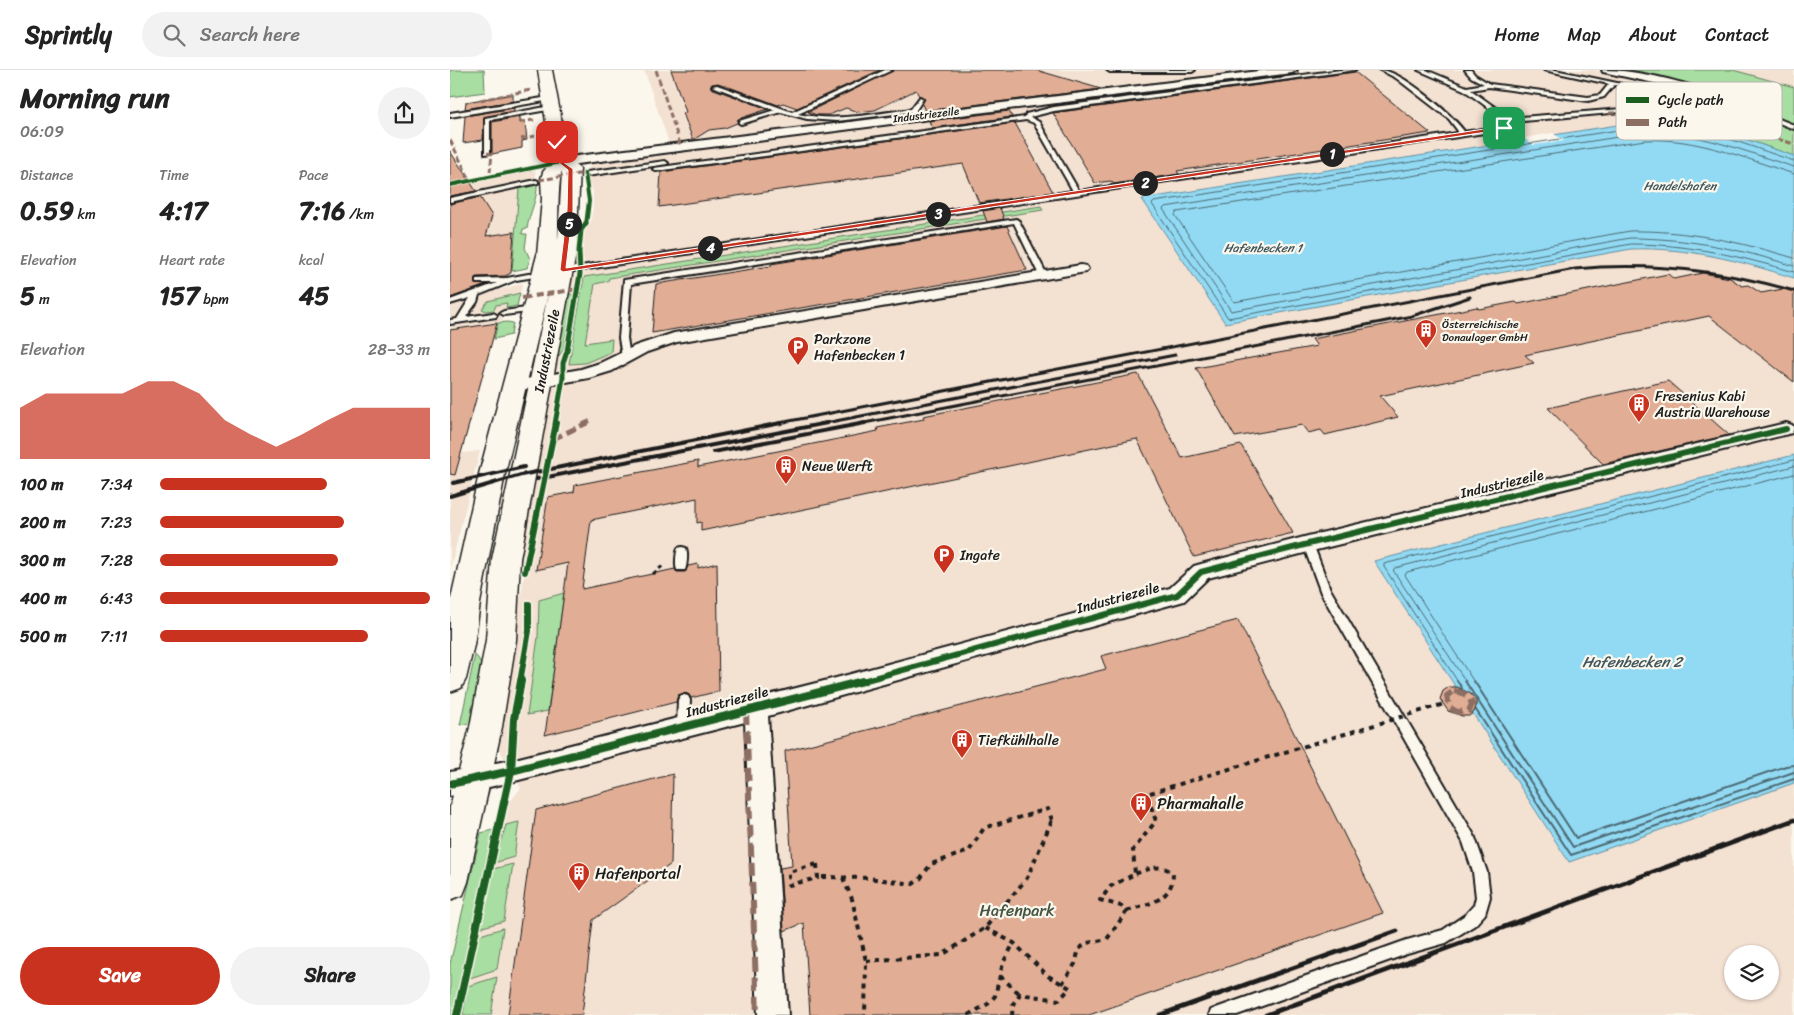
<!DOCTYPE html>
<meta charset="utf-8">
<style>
:root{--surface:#fff;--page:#f2f2f2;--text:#222;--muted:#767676;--line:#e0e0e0;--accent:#c8321e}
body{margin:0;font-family:Sriracha,sans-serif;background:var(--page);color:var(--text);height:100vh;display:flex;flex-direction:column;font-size:19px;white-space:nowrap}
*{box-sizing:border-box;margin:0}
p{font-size:16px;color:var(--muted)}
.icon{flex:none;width:28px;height:28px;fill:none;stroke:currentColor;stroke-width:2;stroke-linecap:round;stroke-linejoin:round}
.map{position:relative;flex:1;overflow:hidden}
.drawer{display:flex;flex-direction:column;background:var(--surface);width:450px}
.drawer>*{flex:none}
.fabs{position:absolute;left:1274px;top:875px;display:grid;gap:10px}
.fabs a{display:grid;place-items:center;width:55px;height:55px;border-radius:50%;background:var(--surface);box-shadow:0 1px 4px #0004;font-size:25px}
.pin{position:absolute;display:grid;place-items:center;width:42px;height:42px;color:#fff;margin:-21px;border-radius:10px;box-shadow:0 2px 8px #0006}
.km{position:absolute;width:25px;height:25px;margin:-12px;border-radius:50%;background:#222;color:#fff;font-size:14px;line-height:25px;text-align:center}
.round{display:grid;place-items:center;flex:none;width:52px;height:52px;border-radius:26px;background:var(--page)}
.headline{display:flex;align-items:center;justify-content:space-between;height:85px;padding:0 20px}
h1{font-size:28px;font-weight:700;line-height:38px}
.metrics{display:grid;grid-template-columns:repeat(3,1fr);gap:8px;height:85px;padding:5px 20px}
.metrics div{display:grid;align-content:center}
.metrics b{font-size:25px;font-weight:700}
.metrics small{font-size:14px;font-weight:400}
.metrics p{font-size:14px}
.chart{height:140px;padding:10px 20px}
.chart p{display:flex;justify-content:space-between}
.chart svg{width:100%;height:90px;margin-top:5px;fill:var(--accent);opacity:.7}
.primary-button{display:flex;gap:10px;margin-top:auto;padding:10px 20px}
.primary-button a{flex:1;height:58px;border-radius:30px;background:var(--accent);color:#fff;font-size:20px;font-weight:700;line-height:58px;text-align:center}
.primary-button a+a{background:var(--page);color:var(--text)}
ul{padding:0 20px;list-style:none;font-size:16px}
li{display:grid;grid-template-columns:80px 60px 1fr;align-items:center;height:38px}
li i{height:12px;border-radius:6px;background:var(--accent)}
header{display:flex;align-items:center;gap:30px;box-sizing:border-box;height:70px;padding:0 25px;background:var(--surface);border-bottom:1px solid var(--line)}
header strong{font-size:24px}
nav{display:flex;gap:28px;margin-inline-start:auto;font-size:18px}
.search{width:350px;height:45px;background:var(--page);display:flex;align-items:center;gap:12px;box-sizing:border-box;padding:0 18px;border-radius:28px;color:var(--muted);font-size:19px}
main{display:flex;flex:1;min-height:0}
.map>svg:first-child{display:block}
.built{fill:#f3e1d2;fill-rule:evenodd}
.green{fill:#a8dea1;stroke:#627d5e}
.water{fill:#92daf3;stroke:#638e9d}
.pier{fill:#fbf7ec}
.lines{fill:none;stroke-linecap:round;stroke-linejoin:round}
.shore-far1{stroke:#4b6872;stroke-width:1}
.shore{stroke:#4b6872;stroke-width:2}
.building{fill:#e1ae95;stroke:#1c1c1c}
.service-casing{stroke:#1c1c1c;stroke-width:4}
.minor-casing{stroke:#1c1c1c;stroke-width:4}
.secondary-casing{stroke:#1c1c1c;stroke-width:3}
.path-far1{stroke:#1c1c1c;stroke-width:3;stroke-dasharray:4 4;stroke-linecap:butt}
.path{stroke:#1c1c1c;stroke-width:4;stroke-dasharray:5 5;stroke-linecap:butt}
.service{fill:#fbf7ec;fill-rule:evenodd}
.minor{fill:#fbf7ec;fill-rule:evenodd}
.secondary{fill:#fbf7ec;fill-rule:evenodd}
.rail-far2{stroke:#1c1c1c;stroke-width:3}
.rail-far1{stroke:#1c1c1c;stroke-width:4}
.rail{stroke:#1c1c1c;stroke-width:5}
.path-bridge{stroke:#1c1c1c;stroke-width:4;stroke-dasharray:5 5;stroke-linecap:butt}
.quiet-far3{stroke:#8d6e63;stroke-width:3;stroke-dasharray:6 3;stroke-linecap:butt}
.quiet-far2{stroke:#8d6e63;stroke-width:4;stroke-dasharray:8 4;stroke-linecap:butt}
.quiet-far1{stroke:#8d6e63;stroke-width:5;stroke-dasharray:10 5;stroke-linecap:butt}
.quiet{stroke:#8d6e63;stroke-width:6;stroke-dasharray:13 6;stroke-linecap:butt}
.cycleway-far3-casing{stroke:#fbf7ec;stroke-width:5.5}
.cycleway-far2-casing{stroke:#fbf7ec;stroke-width:8}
.cycleway-far1-casing{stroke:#fbf7ec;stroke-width:9}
.cycleway-casing{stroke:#fbf7ec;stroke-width:11}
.cycleway-far3{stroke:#1b5e20;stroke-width:4}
.cycleway-far2{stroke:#1b5e20;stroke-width:5}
.cycleway-far1{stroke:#1b5e20;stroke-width:6}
.cycleway{stroke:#1b5e20;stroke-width:8}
.route{fill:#c8321e;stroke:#fff}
.labels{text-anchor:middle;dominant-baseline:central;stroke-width:4.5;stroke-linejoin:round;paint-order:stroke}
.far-street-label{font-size:11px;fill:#1c1c1c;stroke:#fbf7ec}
.far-poi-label{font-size:11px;fill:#1c1c1c;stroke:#fbf7ec;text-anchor:start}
.far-water-label{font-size:12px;font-style:italic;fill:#3f555c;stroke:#fbf7ec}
.poi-label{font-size:14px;fill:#1c1c1c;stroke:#fbf7ec;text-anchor:start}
.street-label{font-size:14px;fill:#1c1c1c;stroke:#fbf7ec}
.water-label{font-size:15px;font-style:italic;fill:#3f555c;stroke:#fbf7ec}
.near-poi-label{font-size:16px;fill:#1c1c1c;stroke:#fbf7ec;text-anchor:start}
.near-park-label{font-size:16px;fill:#465644;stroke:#fbf7ec}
.key{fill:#fbf7ec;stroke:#b8b5ae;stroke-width:1}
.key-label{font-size:14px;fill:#1c1c1c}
</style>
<header>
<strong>Sprintly</strong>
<div class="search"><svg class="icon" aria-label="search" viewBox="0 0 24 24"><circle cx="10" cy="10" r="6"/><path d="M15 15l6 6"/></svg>Search here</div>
<nav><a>Home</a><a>Map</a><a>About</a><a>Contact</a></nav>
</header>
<main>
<section class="drawer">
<div class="headline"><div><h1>Morning run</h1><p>06:09</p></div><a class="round"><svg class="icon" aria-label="share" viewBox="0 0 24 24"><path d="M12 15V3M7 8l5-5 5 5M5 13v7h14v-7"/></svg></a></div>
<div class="metrics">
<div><p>Distance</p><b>0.59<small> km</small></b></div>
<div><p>Time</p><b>4:17</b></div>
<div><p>Pace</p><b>7:16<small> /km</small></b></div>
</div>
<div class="metrics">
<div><p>Elevation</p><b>5<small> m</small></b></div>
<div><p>Heart rate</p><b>157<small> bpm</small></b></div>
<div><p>kcal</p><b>45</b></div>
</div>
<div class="chart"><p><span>Elevation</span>28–33 m</p>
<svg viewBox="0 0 160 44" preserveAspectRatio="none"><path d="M0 44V19L10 12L20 12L30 12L40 12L50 6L60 6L70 12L80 25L90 32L100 38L110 32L120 25L130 19L140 19L150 19L160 19V44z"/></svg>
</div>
<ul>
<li><b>100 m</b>7:34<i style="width:62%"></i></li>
<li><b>200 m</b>7:23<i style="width:68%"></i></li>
<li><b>300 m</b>7:28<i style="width:66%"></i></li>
<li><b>400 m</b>6:43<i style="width:100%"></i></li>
<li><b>500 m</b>7:11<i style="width:77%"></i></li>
</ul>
<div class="primary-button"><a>Save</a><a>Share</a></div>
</section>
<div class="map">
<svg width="1344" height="945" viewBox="0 0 1344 945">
<rect width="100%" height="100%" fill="#fbf7ec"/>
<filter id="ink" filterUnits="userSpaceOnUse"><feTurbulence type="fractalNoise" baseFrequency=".02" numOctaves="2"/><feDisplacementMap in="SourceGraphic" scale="10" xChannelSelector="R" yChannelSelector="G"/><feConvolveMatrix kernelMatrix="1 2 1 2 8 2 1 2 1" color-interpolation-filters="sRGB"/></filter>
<g filter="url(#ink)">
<!-- built -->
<g class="built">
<polygon points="194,0 822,0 518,37 220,76"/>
<path d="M864,0H1145L1240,21L1298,43L1269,60L1230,52L1193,51L692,129L775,253L1181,179L1206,178L1261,185L1344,208V385L924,491L1118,791L1344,713V945H3L52,742L71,718L32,648L58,538L70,530L75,502L63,493L119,213L134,191L132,185L135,159L140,154L143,138V121L137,109V101L141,95L151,92ZM1282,884H1320V921H1282Z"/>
<polygon points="1283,0 1344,0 1344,17 1295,4"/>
<polygon points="85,98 87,115 69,119 61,202 50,220 73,213 70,223 38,231 32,239 44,240 46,235 57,233 52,252 48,253 12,383 30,381 0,499 0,116"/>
</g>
<!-- green -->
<g class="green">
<polygon points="0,0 34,0 35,22 0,27"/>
<polygon points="1181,0 1283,0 1344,17 1344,86 1269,60 1298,43 1320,37 1250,16"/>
<path d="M87,115C88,127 79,144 77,159H73L72,164H77L75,178L80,189L77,198L62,201L69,119Z"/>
<polygon points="591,136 593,140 159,208 158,211 145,214 135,273 162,269 161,282 135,293 119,294 134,207"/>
<polygon points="70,223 67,236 56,238 57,233 46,235 44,240 36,241 32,239 38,231"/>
<polygon points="118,223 123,225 113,280 108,287 104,288"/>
<polygon points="57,252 63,253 61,265 44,269 48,253"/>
<polygon points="114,523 98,641 77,645 88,567 89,530"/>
<polygon points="25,585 28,588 31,595 21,653 10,655"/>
<polygon points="69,752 64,787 44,793 56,755"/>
<polygon points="43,760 2,945 0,945 0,894 31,763"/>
<polygon points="63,794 54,851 29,858 43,799"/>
<polygon points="53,858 47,899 20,908 27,866"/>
<polygon points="47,907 41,945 13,945 18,916"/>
</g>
<!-- water -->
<g class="water">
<path d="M1212,50C1258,54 1300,71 1344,86V208C1290,191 1238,177 1181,179L775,253L692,129L1193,51Z"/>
<polygon points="1344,385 1344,713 1119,792 924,491"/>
</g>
<!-- pier -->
<polygon class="pier" points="1103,63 1114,71 1083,75 1073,68"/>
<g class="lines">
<!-- shore-far1 -->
<g class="shore-far1">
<path d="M1344,91C1295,75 1246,53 1194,56L704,132L702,134L778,248L1181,174C1237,174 1290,186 1344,202"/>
<path d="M1344,97C1295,82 1246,60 1194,63L715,137L713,139L781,241L1180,168C1237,168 1290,179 1344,196"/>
<path d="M1344,104C1296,89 1246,67 1195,70L727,142L725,145L784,232L1180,161C1237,160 1290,172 1344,188"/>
<polyline points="1008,612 934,497 934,494 1344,390"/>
<polyline points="1016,612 943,500 945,498 1344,396"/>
<polyline points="1024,612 955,505 957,502 1344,404"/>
</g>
<!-- shore -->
<g class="shore">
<polyline points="1007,611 1012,618"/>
<polyline points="1015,611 1123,777 1344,702"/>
<polyline points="1024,611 1126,768 1336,696 1344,695"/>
<polyline points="1026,640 1121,785 1344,709"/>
</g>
</g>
<!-- building -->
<g class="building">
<polygon points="221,0 430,0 347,38 333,33 328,35 268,13 262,14 261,18 318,39 288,49 287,53 275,58 259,60 243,70 233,43 236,42"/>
<polygon points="444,0 586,0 651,19 475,41 472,34 475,29 469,26 466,20 425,40 408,42 396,38 379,45 367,45 358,42"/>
<polygon points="905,2 980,63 727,101 729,104 664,114 661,111 645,113 603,43"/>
<polygon points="63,24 63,31 15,39 16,32"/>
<polygon points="64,38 64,41 34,47 33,70 13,73 15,46"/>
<polygon points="559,41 562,47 482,58 479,51"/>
<polygon points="70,47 70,53 75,52 77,70 72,71 72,78 42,84 42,52"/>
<polygon points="565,53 603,122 529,133 513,94 209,137 211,102"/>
<polygon points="0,81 26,121 0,126"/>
<polygon points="30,127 42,146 36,166 64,162 61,203 55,206 26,207 25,214 36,215 0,228 0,134"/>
<polygon points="550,138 554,149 537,152 533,141"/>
<polygon points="557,156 577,200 202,263 206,214 321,196 321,194"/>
<polygon points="1253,203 1280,208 1292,216 1298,215 1311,223 1333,219 1344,221 1344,312 1259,246 1075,285 1084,293 930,326 948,347 875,365 871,360 858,363 852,355 785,367 746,298 867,276 862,269 1027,237 1029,239 1066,232 1068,234 1218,204 1224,209"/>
<polygon points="47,253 5,405 0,404 0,260"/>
<polygon points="688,304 732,388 791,375 843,463 744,487 687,369 251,461 251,452 247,453 247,428 141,450 132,519 225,499 227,502 235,502 238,496 248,494 248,498 267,493 269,621 241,628 238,624 234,623 228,625 226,632 95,665 118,493 86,500 98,427 124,422 125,415 248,391 248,397 428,361 427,358 474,349 473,346"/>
<polygon points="1218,311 1279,365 1153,394 1098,338"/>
<polygon points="788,550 933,843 639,945 360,945 354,853 334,861 330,798 342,796 335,681 656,599 651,586"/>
<polygon points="999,617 1007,617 1021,624 1026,631 1026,637 1024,642 1019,646 1012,646 998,641 990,629 993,621"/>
<polygon points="223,704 221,794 143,850 132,945 58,945 86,740"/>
</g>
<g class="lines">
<!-- service casing -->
<g class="service-casing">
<g id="service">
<path d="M435,0H442L348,44C385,52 424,44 461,39L470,27L473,29L466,40L467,48H463L461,42L387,51L357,49L331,42L291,54L289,53V51L325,40L262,16L267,15L342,42Z"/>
<polygon points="657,0 745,0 742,2 660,2"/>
<path d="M891,0H906L604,41L580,47L589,52L629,121L1007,63L1008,61L999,49L946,8L930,0C951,0 1001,44 1014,61L1013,62L1053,56L1055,55L1056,51L1014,20L968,0H976L1017,17L1034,14L1021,7L1015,0H1021L1025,5L1040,14L1138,27L1150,25L1159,14L1094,0H1105L1186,17L1198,22L1201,29L1193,35L1172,42L1062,52L1060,57L1054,60L111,203L107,201L111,199L623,121L584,53L576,50L206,101L203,99L204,98L575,47L576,44L604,37ZM1164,15L1182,19L1194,24L1195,29L1189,33L1172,39L1060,48L1021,20L1039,17L1138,31L1154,27Z"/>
<polygon points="1267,26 1271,26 1344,55 1344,59 1267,28"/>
<polygon points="99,27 102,29 101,30 0,47 0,43"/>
<polygon points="101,36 103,37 103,39 40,50 40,83 35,84 35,48"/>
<polygon points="215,91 218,93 217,94 137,106 134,104 137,102"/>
<polygon points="86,110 88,111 88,113 0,132 0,128"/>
<polygon points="566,149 569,151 597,205 596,207 589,205 564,153 181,214 177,268 180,287 176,289 172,287 169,268 174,210"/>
<polygon points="94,201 98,203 97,205 66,210 29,225 27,232 16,247 43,243 47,245 46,247 0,254 0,250 7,249 20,228 0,234 0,230 47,213 26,213 26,209 57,208"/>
<polygon points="83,237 86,237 86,241 54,245 50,243 54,241"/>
<polygon points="858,470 862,471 863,474 880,519 1024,765 1037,802 1040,827 1035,844 1025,855 996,873 957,884 787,945 759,945 761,940 766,938 957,870 993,860 1015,845 1024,835 1026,827 1023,802 1013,772 871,523 853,474 854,471"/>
<path d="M232,477L236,478C238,483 237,495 235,500H227C225,495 226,483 228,478Z"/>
<polygon points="234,625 238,626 240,630 239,657 237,661 233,662 229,661 227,657 228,630 230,626"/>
</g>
</g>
<!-- minor casing -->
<g class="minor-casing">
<g id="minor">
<polygon points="817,0 847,0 842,3 111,96 105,92 111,88"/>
<path d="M1152,0C1193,0 1233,13 1273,25L1275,27L1269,30L1218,16L1153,2Z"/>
<polygon points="631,195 636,196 638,199 636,202 227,272 197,282 162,301 139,308 65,321 59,320 57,316 59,312 65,311 131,299 150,293 185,276 224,263"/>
<polygon points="1336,353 1342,355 1344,358 1342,363 858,482 758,508 734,531 727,533 318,646 338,945 308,945 295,652 61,712 0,726 0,702 61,690 386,608 720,518 744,496 751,494 858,466"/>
</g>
</g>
<!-- secondary casing -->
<g class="secondary-casing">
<path id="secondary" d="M88,0H102L119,90L130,99L126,183L70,489L66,570L52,657L18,812L13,825L0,830V737L20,657L36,570L42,489L99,220L55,404L30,533L24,575L16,609L11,618L0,622V533L29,404L87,185L92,129L91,109L93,102L102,91ZM112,101L108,170C108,158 108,107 112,101Z"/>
</g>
<!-- path-far1 -->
<polyline class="path-far1" points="203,504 215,494"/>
<!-- path -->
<g class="path">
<polygon points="367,794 368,808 339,815 339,802"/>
<polyline points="372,807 418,808 463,814 470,809 481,794 519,781 534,758 598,739 602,750"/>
<polyline points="393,808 402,829 416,891 415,945"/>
<path d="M677,841C699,833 723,831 723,803C711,793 698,799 685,804"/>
<polyline points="535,858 564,873 598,906 620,918 609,930 570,924 563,934 562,945"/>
<polyline points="416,891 492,885 535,858 577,808 602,750 606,749"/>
<polyline points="550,906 570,924"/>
<polyline points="612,914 625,894 629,879 637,873 657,869 677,841 671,836 650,830 661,816 685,804 683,780 706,751 698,728"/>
<polyline points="518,945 538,934 545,926 553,893 564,873"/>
</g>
<!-- service -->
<use href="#service" class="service"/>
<!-- minor -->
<use href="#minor" class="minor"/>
<!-- secondary -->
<use href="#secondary" class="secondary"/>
<!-- rail-far2 -->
<g class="rail-far2">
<path d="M324,354L1125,199C1200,192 1271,200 1344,221"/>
<polyline points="370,354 725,285"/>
<polyline points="409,354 962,246 1020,227"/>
</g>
<!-- rail-far1 -->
<g class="rail-far1">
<polyline points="263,382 415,353"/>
<polyline points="87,409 377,353"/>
<polyline points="3,413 74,397"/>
<polyline points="0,426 71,405 331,353"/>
</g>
<!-- rail -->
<g class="rail">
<polyline points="710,945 947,861"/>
<polyline points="816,945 1344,750"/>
</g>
<!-- path-bridge -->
<polyline class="path-bridge" points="700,723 997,633"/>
<!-- quiet-far3 -->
<g class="quiet-far3">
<polyline points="206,0 231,77"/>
<polyline points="30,30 81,20"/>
<path d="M1159,43C1223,41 1283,55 1344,74"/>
<polyline points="70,52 84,50"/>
<polyline points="71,69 85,66"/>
<polyline points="0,70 20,110"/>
<polyline points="37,83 42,84 40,102"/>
<polyline points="89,110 135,103 135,107"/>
</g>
<!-- quiet-far2 -->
<g class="quiet-far2">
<polyline points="72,228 128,219"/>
<polyline points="134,354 140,351"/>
</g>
<!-- quiet-far1 -->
<polyline class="quiet-far1" points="103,369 137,353"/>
<!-- quiet -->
<g class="quiet">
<path d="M1004,621C1013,622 1019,625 1022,634L1019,641L1007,642L999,637L997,626Z"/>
<polyline points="296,641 307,945"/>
</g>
<!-- cycleway-far3 casing -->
<g class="cycleway-far3-casing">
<g id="cycleway-far3">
<polyline points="135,103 139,131 136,155"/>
<polyline points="0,115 111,92"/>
</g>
</g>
<!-- cycleway-far2 casing -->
<g class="cycleway-far2-casing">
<polyline id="cycleway-far2" points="105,354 113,308 113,293 117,281 130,204 129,181 131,160 136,153"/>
</g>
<!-- cycleway-far1 casing -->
<g class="cycleway-far1-casing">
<g id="cycleway-far1">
<polyline points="75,502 106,353"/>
<polyline points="70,612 79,561 79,534"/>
<polyline points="409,612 727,525 751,502 858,474 1336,359"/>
</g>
</g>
<!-- cycleway casing -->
<g class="cycleway-casing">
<g id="cycleway">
<polyline points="0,714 61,701 413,611"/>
<polyline points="7,945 61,701 64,649 71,611"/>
</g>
</g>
<!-- cycleway-far3 -->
<use href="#cycleway-far3" class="cycleway-far3"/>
<!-- cycleway-far2 -->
<use href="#cycleway-far2" class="cycleway-far2"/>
<!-- cycleway-far1 -->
<use href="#cycleway-far1" class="cycleway-far1"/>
<!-- cycleway -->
<use href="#cycleway" class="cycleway"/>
</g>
</g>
<!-- route -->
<polygon class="route" points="1054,56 1056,59 113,202 110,200 117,140 118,100 108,92 104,72 107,71 109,72 113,92 123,99 123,140 116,198"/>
<!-- icons -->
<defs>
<g id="building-pin" transform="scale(1.125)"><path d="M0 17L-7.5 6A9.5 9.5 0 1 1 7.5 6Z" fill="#c8321e" stroke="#fbf7ec"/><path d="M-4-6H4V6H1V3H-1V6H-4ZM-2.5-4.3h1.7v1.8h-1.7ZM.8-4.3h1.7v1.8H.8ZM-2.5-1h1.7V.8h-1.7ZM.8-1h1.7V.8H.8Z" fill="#fff"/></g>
<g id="parking-pin" transform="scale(1.125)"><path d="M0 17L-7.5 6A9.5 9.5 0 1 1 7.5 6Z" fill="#c8321e" stroke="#fbf7ec"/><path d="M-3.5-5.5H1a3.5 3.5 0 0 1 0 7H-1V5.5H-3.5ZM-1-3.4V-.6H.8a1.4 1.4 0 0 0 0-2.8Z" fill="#fff"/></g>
</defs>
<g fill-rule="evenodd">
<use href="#building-pin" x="976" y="260"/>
<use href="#parking-pin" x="348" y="277"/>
<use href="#building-pin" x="1189" y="334"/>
<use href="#building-pin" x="336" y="396"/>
<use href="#parking-pin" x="494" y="485"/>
<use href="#building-pin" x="512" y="670"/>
<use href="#building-pin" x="691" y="733"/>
<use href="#building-pin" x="129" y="803"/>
</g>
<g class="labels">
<!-- far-street labels -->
<g class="far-street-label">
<text transform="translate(476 45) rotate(-7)">Industriezeile</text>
</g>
<!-- far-poi labels -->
<g class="far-poi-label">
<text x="992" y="254">Österreichische<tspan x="992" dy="13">Donaulager GmbH</tspan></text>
</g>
<!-- far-water labels -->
<g class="far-water-label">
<text x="1230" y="116">Handelshafen</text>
<text x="813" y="178">Hafenbecken 1</text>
</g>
<!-- poi labels -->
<g class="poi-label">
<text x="364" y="269">Parkzone<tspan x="364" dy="16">Hafenbecken 1</tspan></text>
<text x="1205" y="326">Fresenius Kabi<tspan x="1205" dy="16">Austria Warehouse</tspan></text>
<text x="352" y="396">Neue Werft</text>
<text x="510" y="485">Ingate</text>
<text x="528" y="670">Tiefkühlhalle</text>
</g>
<!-- street labels -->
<g class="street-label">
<text transform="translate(97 281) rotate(-79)">Industriezeile</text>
<text transform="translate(1052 414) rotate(-13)">Industriezeile</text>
<text transform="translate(668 528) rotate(-15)">Industriezeile</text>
<text transform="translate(277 632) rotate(-15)">Industriezeile</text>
</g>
<!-- water labels -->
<g class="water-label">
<text x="1182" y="592">Hafenbecken 2</text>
</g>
<!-- near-poi labels -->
<g class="near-poi-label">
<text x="707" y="733">Pharmahalle</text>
<text x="145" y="803">Hafenportal</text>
</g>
<!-- near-park labels -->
<g class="near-park-label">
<text x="567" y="840">Hafenpark</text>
</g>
</g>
<!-- legend -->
<rect x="1166" y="12" width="166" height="58" rx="8" class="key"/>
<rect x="1176" y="27" width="23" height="6" fill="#1b5e20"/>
<rect x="1176" y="49" width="23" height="7" fill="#8d6e63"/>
<g class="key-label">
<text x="1208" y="35">Cycle path</text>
<text x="1208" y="57">Path</text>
</g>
</svg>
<div class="fabs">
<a><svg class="icon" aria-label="layers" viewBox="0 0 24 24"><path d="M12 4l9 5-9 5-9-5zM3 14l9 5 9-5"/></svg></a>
</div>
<div class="pin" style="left:1054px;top:58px;background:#1e9e55"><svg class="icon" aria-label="arrive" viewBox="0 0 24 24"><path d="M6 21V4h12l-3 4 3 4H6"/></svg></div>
<div class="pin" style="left:107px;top:72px;background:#d93025"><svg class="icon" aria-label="check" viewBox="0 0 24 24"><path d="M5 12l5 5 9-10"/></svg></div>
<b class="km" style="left:882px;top:84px">1</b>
<b class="km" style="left:695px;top:113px">2</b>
<b class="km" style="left:488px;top:144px">3</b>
<b class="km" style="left:260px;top:178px">4</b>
<b class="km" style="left:119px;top:154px">5</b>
</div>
</main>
